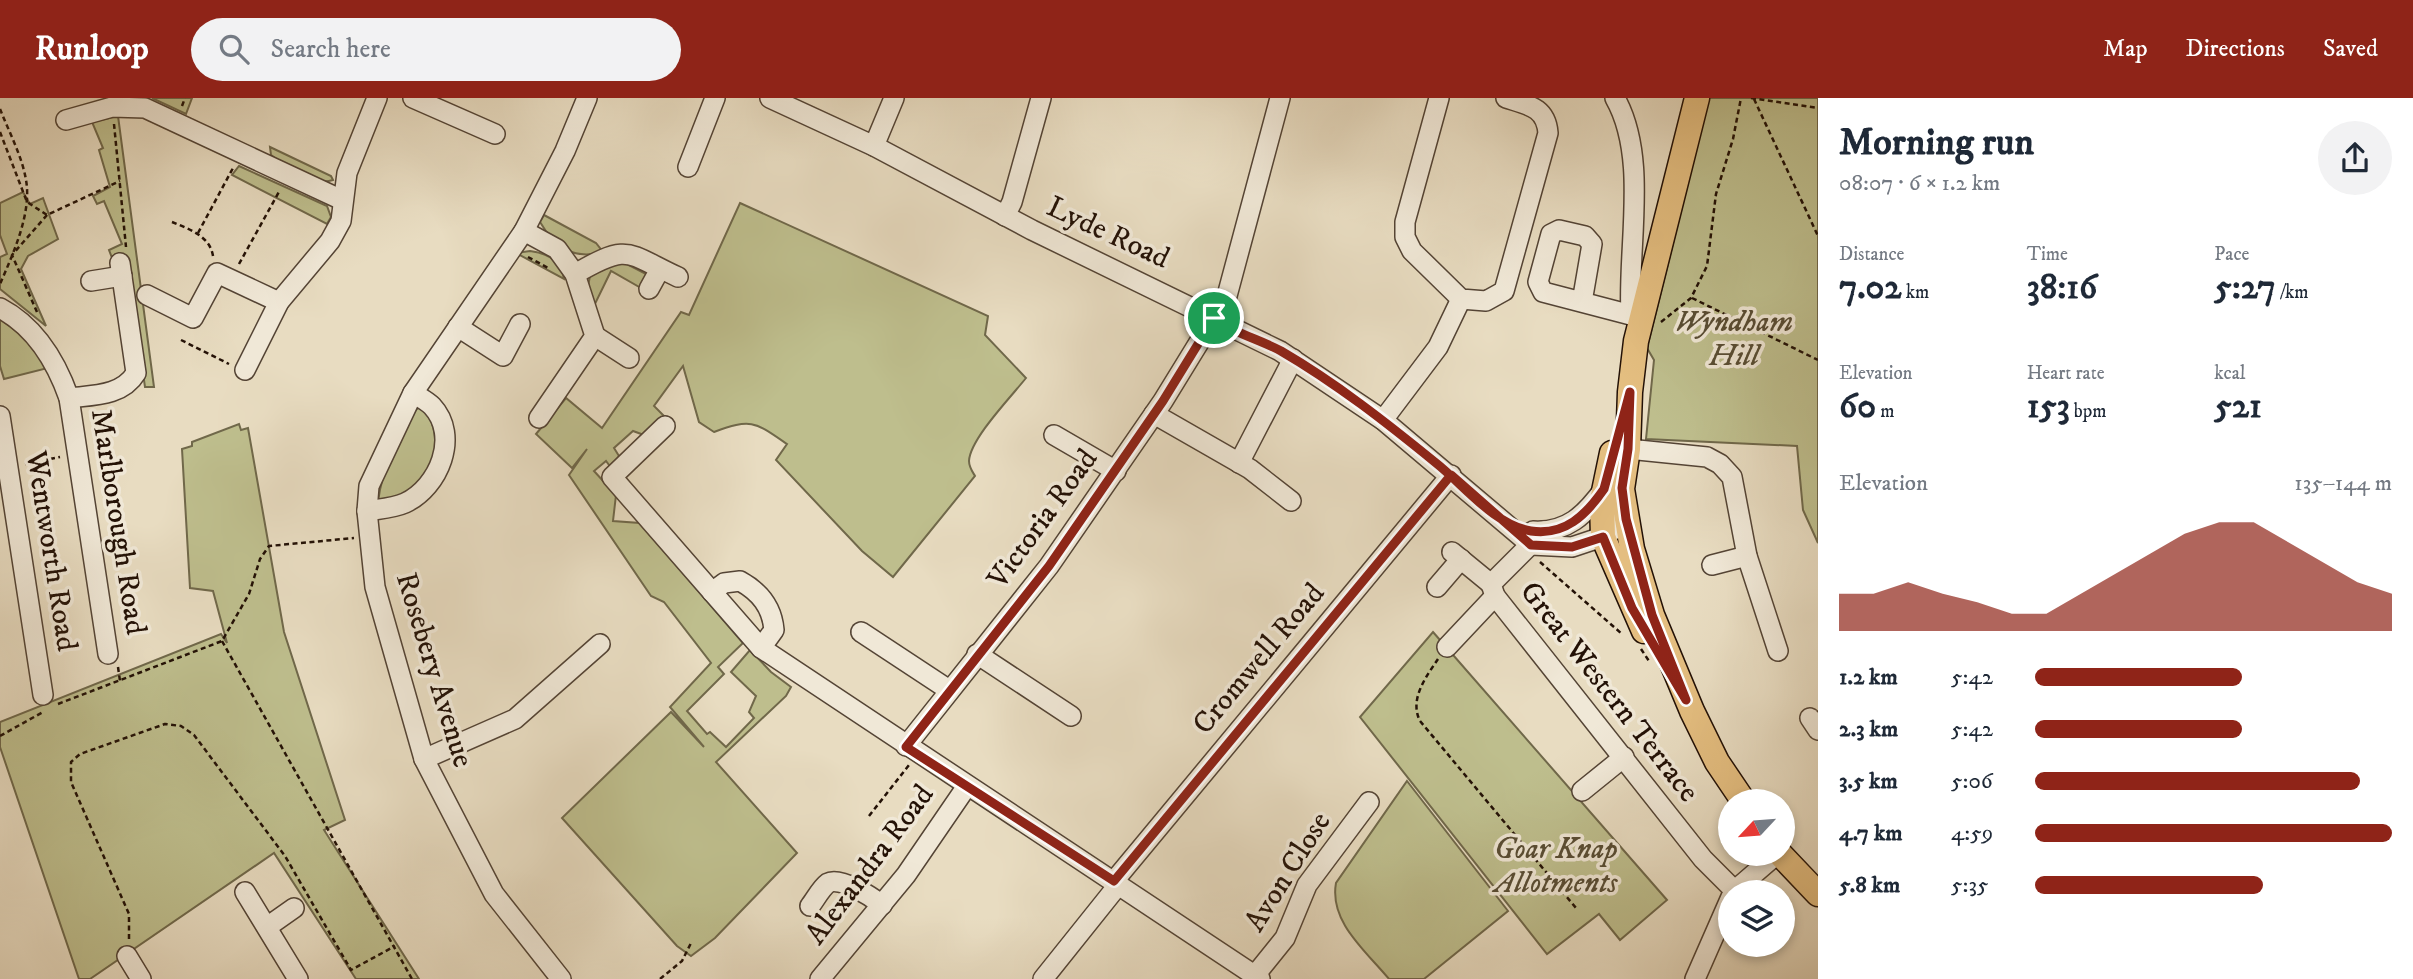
<!DOCTYPE html>
<meta charset="utf-8">
<style>
:root{--surface:#fff;--page:#f2f2f3;--text:#1f2937;--muted:#747a83;--accent:#8f2418}
body{margin:0;font-family:"IM FELL DW Pica",serif;background:var(--page);color:var(--text);height:100vh;display:flex;flex-direction:column;font-size:26px;white-space:nowrap}
*{box-sizing:border-box;margin:0}
p{font-size:23px;color:var(--muted)}
.icon{flex:none;width:38px;height:38px;fill:none;stroke:currentColor;stroke-width:2;stroke-linecap:round;stroke-linejoin:round}
.map{position:relative;flex:1;overflow:hidden}
.panel{display:flex;flex-direction:column;background:var(--surface);width:595px}
.panel>*{flex:none}
.needle{width:46px;rotate:244deg}
.controls{position:absolute;left:1718px;top:691px;display:grid;gap:14px}
.controls a{display:grid;place-items:center;width:77px;height:77px;border-radius:50%;background:var(--surface);box-shadow:0 4px 10px #0003;font-size:35px}
.pin{position:absolute;display:grid;place-items:center;width:60px;height:60px;color:#fff;margin:-30px;border:4px solid #fff;border-radius:50%;box-shadow:0 2px 7px #0007}
.round{display:grid;place-items:center;flex:none;width:74px;height:74px;border-radius:37px;background:var(--page)}
.overview{display:flex;align-items:center;justify-content:space-between;height:119px;padding:0 21px}
h1{font-size:38px;font-weight:700;line-height:52px}
.stats{display:grid;grid-template-columns:repeat(3,1fr);gap:10px;height:119px;padding:7px 21px}
.stats div{display:grid;align-content:center}
.stats b{font-size:35px;font-weight:700}
.stats small{font-size:19px;font-weight:400}
.stats p{font-size:19px}
.chart{height:196px;padding:14px 21px}
.chart p{display:flex;justify-content:space-between}
.chart svg{width:100%;height:126px;margin-top:7px;fill:var(--accent);opacity:.7}
ul{padding:0 21px;list-style:none;font-size:23px}
li{display:grid;grid-template-columns:112px 84px 1fr;align-items:center;height:52px}
li i{height:18px;border-radius:9px;background:var(--accent)}
header{display:flex;align-items:center;gap:42px;box-sizing:border-box;height:98px;padding:0 35px;background:var(--accent);color:#fff}
header strong{font-size:33px}
nav{display:flex;gap:38px;margin-inline-start:auto;font-size:24px}
.search{width:490px;height:63px;background:var(--page);display:flex;align-items:center;gap:18px;box-sizing:border-box;padding:0 24px;border-radius:38px;color:var(--muted);font-size:26px}
main{display:flex;flex:1;min-height:0}
.map>svg:first-child{display:block}
.green{fill:#bebe8d;stroke:#70684a;stroke-width:2}
.lines{fill:none;stroke-linecap:round;stroke-linejoin:round}
.minor-casing{stroke:#544435;stroke-width:22}
.major-casing{stroke:#231106;stroke-width:27}
.path{stroke:#231106;stroke-width:2.5;stroke-dasharray:5 3.5;stroke-linecap:butt}
.minor{stroke:#f0e8d7;stroke-width:19}
.major{stroke:#e4be80;stroke-width:24}
.route-casing{stroke:#fff;stroke-width:14}
.route{stroke:#8f2418;stroke-width:9}
.labels{text-anchor:middle;dominant-baseline:central;stroke-width:7;stroke-linejoin:round;paint-order:stroke}
.street-label{font-size:30px;fill:#231106;stroke:#f0e8d7}
.park-label{font-size:30px;font-style:italic;fill:#594e35;stroke:#f0e8d7}
</style>
<header>
<strong>Runloop</strong>
<div class="search"><svg class="icon" aria-label="search" viewBox="0 0 24 24"><circle cx="10" cy="10" r="6"/><path d="M15 15l6 6"/></svg>Search here</div>
<nav><a>Map</a><a>Directions</a><a>Saved</a></nav>
</header>
<main>
<div class="map">
<svg width="1818" height="881" viewBox="0 0 1818 881">
<rect width="100%" height="100%" fill="#e8dcc1"/>
<filter id="stains"><feTurbulence type="fractalNoise" baseFrequency=".00286" numOctaves="4"/><feColorMatrix values="0 0 0 0 .2 0 0 0 0 .09 0 0 0 0 .02 0 0 0 .5 -.17"/></filter>
<radialGradient id="worn" r=".72"><stop offset=".6" stop-color="#630" stop-opacity="0"/><stop offset="1" stop-color="#630" stop-opacity=".3"/></radialGradient>
<!-- green -->
<g class="green">
<polygon points="152,0 192,0 186,16"/>
<polygon points="1709,0 1818,0 1818,445 1803,412 1797,348 1646,341 1654,262 1647,250"/>
<polygon points="118,18 154,289 145,289 127,162 114,165 109,152 122,146 104,103 97,106 93,98 110,89 99,52 103,50 92,24"/>
<path d="M270,49L331,78L333,82C313,89 287,69 271,57Z"/>
<polygon points="239,68 327,108 331,119 327,126 232,77"/>
<polygon points="23,94 30,106 43,100 58,141 28,158 21,171 46,228 0,191 0,159 7,156 0,137 0,105"/>
<path d="M740,105L988,218L985,237L1026,280C1011,299 970,341 969,363C969,369 972,373 975,378L893,479L862,453L776,362L787,346C755,324 752,320 714,334L699,324L683,268L654,308L665,319L644,337L633,333L614,350L619,358L612,371L606,363L594,373L616,397L613,423L640,425L743,545L718,569L724,576L687,613L707,636L710,634L726,649L754,620L749,614L756,598L731,574L750,552L771,574L791,589L786,598L716,664L797,755L715,840L691,858L677,848L562,720L671,614L704,649L670,609L711,565L664,504L651,498L569,377L587,351L572,370L536,336L566,300L602,330L681,214L689,217Z"/>
<path d="M544,117L596,145L603,154C574,162 555,150 540,124Z"/>
<path d="M530,153C547,155 561,163 564,181L516,155Z"/>
<polygon points="621,163 650,178 641,190 611,173 593,210 586,198 590,178"/>
<polygon points="0,221 28,242 48,270 4,281 0,268"/>
<path d="M422,306C444,337 438,376 405,397C398,402 387,403 378,404C381,377 400,324 422,306Z"/>
<polygon points="239,326 241,332 248,330 284,534 345,722 324,732 419,881 356,881 274,755 90,881 79,881 0,649 0,624 221,536 227,545 213,493 190,490 182,351 192,348 192,344"/>
<polygon points="1433,534 1667,802 1620,842 1599,816 1547,856 1360,619"/>
<path d="M1407,683L1508,813L1424,881H1389C1366,853 1329,824 1336,785Z"/>
</g>
<g class="lines">
<!-- minor casing -->
<g class="minor-casing">
<g id="minor">
<polyline points="413,0 495,36"/>
<polyline points="770,0 874,48 1032,132 1280,253 1383,322 1531,447 1572,449 1608,437 1617,427 1620,403"/>
<path d="M1439,0L1405,124V139L1412,153L1461,201L1486,203L1504,193L1548,35C1546,9 1528,7 1506,0"/>
<path d="M1615,0C1649,60 1627,149 1631,217L1641,218"/>
<polyline points="66,22 112,9 145,10 342,102"/>
<polyline points="874,48 894,0"/>
<polyline points="688,69 715,0"/>
<polyline points="1005,118 1012,104 1041,0"/>
<polyline points="524,133 557,151 575,176 595,238 539,320"/>
<path d="M575,176C630,144 626,155 678,179"/>
<polyline points="91,183 122,178"/>
<polyline points="649,191 660,171"/>
<polyline points="147,197 193,220 217,175 279,204"/>
<polyline points="1582,204 1592,146 1585,138 1559,132 1551,136 1538,184 1543,194 1631,217"/>
<path d="M0,210C36,229 56,263 69,300L108,556"/>
<polyline points="1220,224 1280,0"/>
<polyline points="458,229 503,258 520,226"/>
<polyline points="595,238 629,260"/>
<polyline points="245,272 279,204 330,143 341,123 347,75 377,0"/>
<path d="M69,300C94,297 122,298 136,275L120,165"/>
<polyline points="1154,316 1250,371 1291,403"/>
<polyline points="0,318 43,597"/>
<polyline points="1383,322 1438,249 1461,201"/>
<polyline points="665,328 612,379 761,550 1260,881"/>
<polyline points="1054,337 1116,373"/>
<polyline points="1628,351 1707,359 1720,366 1732,379 1747,458 1778,553"/>
<polyline points="1239,365 1293,261"/>
<path d="M367,413C378,411 394,410 405,405C439,389 460,338 432,308C427,303 419,299 413,295"/>
<path d="M1533,433C1567,435 1585,417 1604,391"/>
<polyline points="1544,433 1491,486 1495,498 1703,761 1734,792"/>
<polyline points="1452,454 1491,486"/>
<polyline points="1712,467 1747,458"/>
<polyline points="1437,489 1461,461"/>
<path d="M712,494L724,485L740,483C760,494 772,509 774,532L761,550"/>
<polyline points="861,534 949,592"/>
<polyline points="1447,549 1495,498"/>
<polyline points="977,556 1071,618"/>
<polyline points="1810,620 1818,632"/>
<polyline points="906,648 1049,468 1163,303 1214,220"/>
<polyline points="424,661 515,621 600,546"/>
<polyline points="1582,693 1624,659"/>
<polyline points="1114,783 1451,377"/>
<polyline points="245,794 298,881"/>
<polyline points="1733,794 1777,756"/>
<path d="M810,808C815,802 821,790 828,785C840,778 872,799 882,807"/>
<polyline points="267,829 294,810"/>
<polyline points="127,858 141,881"/>
<polyline points="1256,876 1285,840 1307,787 1369,704"/>
<polyline points="561,881 494,796 424,661 375,489 367,413 369,388 413,295 524,133 565,53 587,0"/>
<polyline points="820,881 906,777 967,688"/>
<polyline points="1043,881 1119,786"/>
<polyline points="1695,881 1731,799"/>
</g>
</g>
<!-- major casing -->
<g class="major-casing">
<g id="major">
<polyline points="1697,0 1636,243 1630,294 1628,351 1622,391 1632,451 1652,517 1692,613 1717,664 1744,704"/>
<polyline points="1612,355 1602,403 1603,439 1644,533"/>
<polyline points="1780,756 1818,796"/>
</g>
</g>
<!-- path -->
<g class="path">
<polyline points="1751,0 1818,10"/>
<polyline points="1754,1 1818,138"/>
<polyline points="182,8 185,0"/>
<path d="M0,11C9,34 22,58 26,82C32,115 13,156 0,186"/>
<polyline points="114,26 126,149"/>
<polyline points="0,34 27,104 47,117 120,83"/>
<path d="M172,124C189,131 210,138 213,158"/>
<polyline points="198,135 233,70"/>
<polyline points="528,159 550,171"/>
<polyline points="239,166 280,92"/>
<polyline points="1692,200 1818,262"/>
<polyline points="37,214 12,157 47,117"/>
<polyline points="1661,224 1691,200 1707,168 1716,96 1733,41 1741,0"/>
<polyline points="181,242 229,266"/>
<polyline points="25,366 60,359"/>
<polyline points="1540,464 1622,536"/>
<polyline points="222,543 412,881"/>
<polyline points="1641,551 1649,563"/>
<path d="M1438,561C1426,579 1409,601 1420,623L1576,810"/>
<polyline points="118,569 120,583"/>
<polyline points="58,606 222,543 249,496 260,461 269,448 354,440"/>
<polyline points="0,638 43,614"/>
<polyline points="869,718 909,667"/>
<polyline points="129,841 129,816 71,684 71,664 80,656 165,626 181,628 194,637 285,758 351,872 395,848"/>
<polyline points="660,881 682,863 692,843"/>
</g>
<!-- minor -->
<use href="#minor" class="minor"/>
<!-- major -->
<use href="#major" class="major"/>
</g>
<g class="lines">
<!-- route casing -->
<g class="route-casing">
<path id="route" d="M1214,220L1163,303L1049,468L906,649L1114,783L1451,377L1531,447L1572,449L1603,439L1632,510L1686,602L1652,517L1626,421L1622,390L1628,351L1630,294L1604,391C1586,417 1565,438 1531,433C1494,427 1464,387 1436,365C1387,325 1336,285 1281,253C1259,241 1233,235 1214,220"/>
</g>
<!-- route -->
<use href="#route" class="route"/>
</g>
<g class="labels">
<!-- street labels -->
<g class="street-label">
<text transform="translate(1108 135) rotate(25)">Lyde Road</text>
<text transform="translate(1043 421) rotate(-54)">Victoria Road</text>
<text transform="translate(118 424) rotate(81)">Marlborough Road</text>
<text transform="translate(51 453) rotate(81)">Wentworth Road</text>
<text transform="translate(1259 561) rotate(-50)">Cromwell Road</text>
<text transform="translate(434 572) rotate(73)">Rosebery Avenue</text>
<text transform="translate(1609 594) rotate(52)">Great Western Terrace</text>
<text transform="translate(870 767) rotate(-53)">Alexandra Road</text>
<text transform="translate(1288 774) rotate(-58)">Avon Close</text>
</g>
<!-- park labels -->
<g class="park-label">
<text x="1734" y="224">Wyndham<tspan x="1734" dy="34">Hill</tspan></text>
<text x="1556" y="751">Goar Knap<tspan x="1556" dy="34">Allotments</tspan></text>
</g>
</g>
<rect width="100%" height="100%" filter="url(#stains)"/>
<rect width="100%" height="100%" fill="url(#worn)"/>
</svg>
<div class="controls">
<a><svg class="needle" viewBox="-14 -14 28 28"><path d="M0-13l5 13h-10z" fill="#e53935"/><path d="M0 13l5-13h-10z" fill="#747a83"/></svg></a>
<a><svg class="icon" aria-label="layers" viewBox="0 0 24 24"><path d="M12 4l9 5-9 5-9-5zM3 14l9 5 9-5"/></svg></a>
</div>
<div class="pin" style="left:1214px;top:220px;background:#1e9e55"><svg class="icon" aria-label="arrive" viewBox="0 0 24 24"><path d="M6 21V4h12l-3 4 3 4H6"/></svg></div>
</div>
<section class="panel">
<div class="overview"><div><h1>Morning run</h1><p>08:07 · 6 × 1.2 km</p></div><a class="round"><svg class="icon" aria-label="share" viewBox="0 0 24 24"><path d="M12 15V3M7 8l5-5 5 5M5 13v7h14v-7"/></svg></a></div>
<div class="stats">
<div><p>Distance</p><b>7.02<small> km</small></b></div>
<div><p>Time</p><b>38:16</b></div>
<div><p>Pace</p><b>5:27<small> /km</small></b></div>
</div>
<div class="stats">
<div><p>Elevation</p><b>60<small> m</small></b></div>
<div><p>Heart rate</p><b>153<small> bpm</small></b></div>
<div><p>kcal</p><b>521</b></div>
</div>
<div class="chart"><p><span>Elevation</span>135–144 m</p>
<svg viewBox="0 0 160 44" preserveAspectRatio="none"><path d="M0 44V31L10 31L20 27L30 31L40 34L50 38L60 38L70 31L80 24L90 17L100 10L110 6L120 6L130 13L140 20L150 27L160 31V44z"/></svg>
</div>
<ul>
<li><b>1.2 km</b>5:42<i style="width:58%"></i></li>
<li><b>2.3 km</b>5:42<i style="width:58%"></i></li>
<li><b>3.5 km</b>5:06<i style="width:91%"></i></li>
<li><b>4.7 km</b>4:59<i style="width:100%"></i></li>
<li><b>5.8 km</b>5:35<i style="width:64%"></i></li>
</ul>
</section>
</main>
